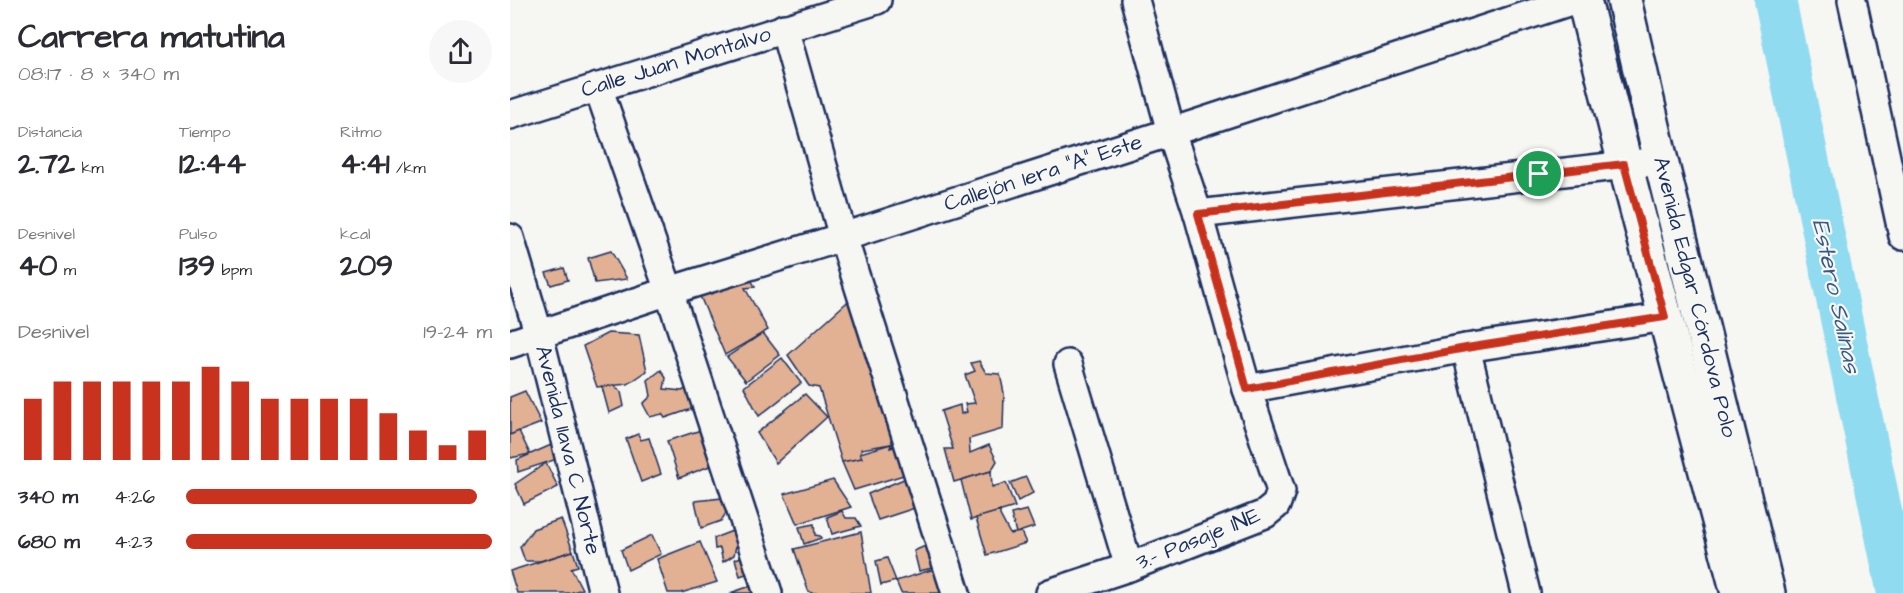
<!DOCTYPE html>
<html lang="es">
<meta charset="utf-8">
<style>
:root{--surface:#fff;--page:#f7f7f7;--text:#2b2b33;--muted:#7c7c81;--accent:#c8321e}
body{margin:0;font-family:"Architects Daughter",sans-serif;background:var(--page);color:var(--text);height:100vh;display:flex;flex-direction:column;font-size:22px;white-space:nowrap}
*{box-sizing:border-box;margin:0}
p{font-size:20px;color:var(--muted)}
.icon{flex:none;width:33px;height:33px;fill:none;stroke:currentColor;stroke-width:2;stroke-linecap:round;stroke-linejoin:round}
.map{position:relative;flex:1;overflow:hidden}
.side{display:flex;flex-direction:column;background:var(--surface);width:510px}
.side>*{flex:none}
.pin{position:absolute;display:grid;place-items:center;width:51px;height:51px;color:#fff;margin:-26px;border:3px solid #fff;border-radius:50%;box-shadow:0 2px 6px #0007}
.round{display:grid;place-items:center;flex:none;width:63px;height:63px;border-radius:32px;background:var(--page)}
.overview{display:flex;align-items:center;justify-content:space-between;height:102px;padding:0 18px}
h1{font-size:33px;font-weight:800;line-height:45px}
.figures{display:grid;grid-template-columns:repeat(3,1fr);gap:9px;height:102px;padding:6px 18px}
.figures div{display:grid;align-content:center}
.figures b{font-size:30px;font-weight:800}
.figures small{font-size:16px;font-weight:400}
.figures p{font-size:16px}
.chart{height:168px;padding:12px 18px}
.chart p{display:flex;justify-content:space-between}
.chart svg{width:100%;height:108px;margin-top:6px;stroke:var(--accent);stroke-width:6}
ul{padding:0 18px;list-style:none;font-size:20px}
li{display:grid;grid-template-columns:96px 72px 1fr;align-items:center;height:45px}
li i{height:15px;border-radius:8px;background:var(--accent)}
main{display:flex;flex:1;min-height:0}
.map>svg:first-child{display:block}
.lines{fill:none;stroke-linecap:round;stroke-linejoin:round}
.river{stroke:#90dbf0;stroke-width:42}
.building{fill:#e2b193;stroke:#1b2f5e;stroke-width:1.5}
.minor-casing{stroke:#1b2f5e;stroke-width:32}
.major-casing{stroke:#1b2f5e;stroke-width:38}
.minor{stroke:#f6f6f2;stroke-width:27}
.major{stroke:#f6f6f2;stroke-width:33}
.route-casing{stroke:#fff;stroke-width:12}
.route{stroke:#c8321e;stroke-width:8}
.labels{text-anchor:middle;dominant-baseline:central;stroke-width:4.5;stroke-linejoin:round;paint-order:stroke}
.street-label{font-size:22px;fill:#1b2f5e;stroke:#f6f6f2}
.water-label{font-size:24px;font-style:italic;fill:#385a82;stroke:#f6f6f2}
</style>
<main>
<section class="side">
<div class="overview"><div><h1>Carrera matutina</h1><p>08:17 · 8 × 340 m</p></div><a class="round"><svg class="icon" aria-label="share" viewBox="0 0 24 24"><path d="M12 15V3M7 8l5-5 5 5M5 13v7h14v-7"/></svg></a></div>
<div class="figures">
<div><p>Distancia</p><b>2.72<small> km</small></b></div>
<div><p>Tiempo</p><b>12:44</b></div>
<div><p>Ritmo</p><b>4:41<small> /km</small></b></div>
</div>
<div class="figures">
<div><p>Desnivel</p><b>40<small> m</small></b></div>
<div><p>Pulso</p><b>139<small> bpm</small></b></div>
<div><p>kcal</p><b>209</b></div>
</div>
<div class="chart"><p><span>Desnivel</span>19–24 m</p>
<svg viewBox="0 0 160 44" preserveAspectRatio="none"><path d="M5 44V19M15 44V12M25 44V12M35 44V12M45 44V12M55 44V12M65 44V6M75 44V12M85 44V19M95 44V19M105 44V19M115 44V19M125 44V25M135 44V32M145 44V38M155 44V32"/></svg>
</div>
<ul>
<li><b>340 m</b>4:26<i style="width:95%"></i></li>
<li><b>680 m</b>4:23<i style="width:100%"></i></li>
</ul>
</section>
<div class="map">
<svg width="1393" height="593" viewBox="0 0 1393 593">
<rect width="100%" height="100%" fill="#f6f6f2"/>
<filter id="ink" filterUnits="userSpaceOnUse"><feTurbulence type="fractalNoise" baseFrequency=".0167" numOctaves="2"/><feDisplacementMap in="SourceGraphic" scale="12" xChannelSelector="R" yChannelSelector="G"/><feConvolveMatrix kernelMatrix="1 2 1 2 8 2 1 2 1" color-interpolation-filters="sRGB"/></filter>
<g filter="url(#ink)">
<g class="lines">
<!-- river -->
<polyline class="river" points="1265,0 1388,593"/>
</g>
<!-- building -->
<g class="building">
<polygon points="101,251 117,279 85,283 78,258"/>
<polygon points="54,268 58,280 41,285 36,273"/>
<polygon points="242,281 245,287 235,288 258,330 215,355 190,296"/>
<polygon points="345,295 393,440 380,448 381,444 351,449 352,458 332,462 309,388 299,386 278,355"/>
<polygon points="98,333 129,335 137,371 118,384 87,387 73,346"/>
<polygon points="253,333 270,355 236,381 217,357"/>
<polygon points="272,358 291,383 249,416 234,387"/>
<polygon points="469,361 476,373 490,374 494,393 493,429 459,439 460,453 479,445 487,461 481,471 444,482 435,449 443,449 431,411 450,405 451,414 457,412 455,404 465,403 455,375 465,371 461,363"/>
<polygon points="151,370 156,378 154,389 172,391 186,383 196,404 155,418 152,414 140,417 133,404 141,396 138,380"/>
<polygon points="104,385 111,392 114,406 99,413 92,387"/>
<polygon points="15,391 31,423 0,435 0,397"/>
<polygon points="295,394 317,417 266,463 247,433"/>
<polygon points="194,429 210,462 169,478 157,441"/>
<polygon points="9,431 20,454 0,458 0,435"/>
<polygon points="128,434 131,440 139,438 151,474 131,482 116,439"/>
<polygon points="48,442 59,455 8,472 7,460"/>
<polygon points="381,444 380,448 389,445 397,474 344,490 332,462 352,458 350,453"/>
<polygon points="36,463 48,487 14,504 5,484"/>
<polygon points="481,471 482,487 496,483 505,507 461,520 451,480"/>
<polygon points="401,476 417,504 368,520 358,494"/>
<polygon points="516,477 523,493 508,501 500,483"/>
<polygon points="323,480 341,507 287,524 274,494"/>
<polygon points="212,490 226,511 216,513 211,521 191,528 185,501 212,498"/>
<polygon points="517,510 524,527 506,533 501,514"/>
<polygon points="332,511 336,518 346,518 351,526 322,534 317,517"/>
<polygon points="490,511 490,515 500,534 511,532 516,543 477,555 466,518"/>
<polygon points="51,519 63,551 30,561 15,561 10,547 23,529"/>
<polygon points="304,524 305,535 310,536 311,538 294,544 289,527"/>
<polygon points="225,530 234,541 226,546 224,555 213,562 210,548 205,549 204,538"/>
<polygon points="351,532 361,593 301,593 298,590 284,549"/>
<polygon points="142,535 151,554 118,570 111,550"/>
<polygon points="190,542 207,582 171,593 158,593 147,559"/>
<polygon points="422,543 431,566 409,571 404,551"/>
<polygon points="63,551 68,566 61,568 72,589 60,593 7,593 0,571"/>
<polygon points="241,554 250,569 230,576 225,559"/>
<polygon points="377,558 386,581 371,585 366,561"/>
<polygon points="434,566 442,593 391,593 386,581"/>
<polygon points="250,583 257,593 220,593"/>
</g>
<g class="lines">
<!-- minor casing -->
<g class="minor-casing">
<g id="minor">
<polyline points="1342,0 1393,236"/>
<polyline points="274,28 333,237 446,593"/>
<polyline points="88,87 159,291 258,593"/>
<polyline points="0,115 367,0"/>
<polyline points="688,214 1151,161"/>
<polyline points="0,238 29,335 93,593"/>
<polyline points="0,344 159,291 333,237 661,132 1064,0"/>
<polyline points="956,348 1016,593"/>
<polyline points="558,364 619,567"/>
<polyline points="737,389 956,348 1155,317"/>
<polyline points="540,593 619,567 755,514 766,505 771,491 737,389 688,214 661,132 625,0"/>
</g>
</g>
<!-- major casing -->
<g class="major-casing">
<g id="major">
<polyline points="1074,0 1115,164 1228,593"/>
<polyline points="1114,0 1151,161 1258,593"/>
</g>
</g>
<!-- minor -->
<use href="#minor" class="minor"/>
<!-- major -->
<use href="#major" class="major"/>
</g>
</g>
<g class="lines" filter="url(#ink)">
<!-- route casing -->
<g class="route-casing">
<polygon id="route" points="1114,164 1155,317 956,348 737,389 688,214"/>
</g>
<!-- route -->
<use href="#route" class="route"/>
</g>
<g class="labels">
<!-- street labels -->
<g class="street-label">
<text transform="translate(166 62) rotate(-17)">Calle Juan Montalvo</text>
<text transform="translate(533 173) rotate(-18)">Callejón 1era "A" Este</text>
<text transform="translate(1185 297) rotate(76)">Avenida Edgar Córdova Polo</text>
<text transform="translate(58 450) rotate(76)">Avenida 11ava C Norte</text>
<text transform="translate(688 539) rotate(-22)">3.- Pasaje 1NE</text>
</g>
<!-- water labels -->
<g class="water-label">
<text transform="translate(1326 296) rotate(78)">Estero Salinas</text>
</g>
</g>
</svg>
<div class="pin" style="left:1029px;top:174px;background:#1e9e55"><svg class="icon" aria-label="arrive" viewBox="0 0 24 24"><path d="M6 21V4h12l-3 4 3 4H6"/></svg></div>
</div>
</main>
